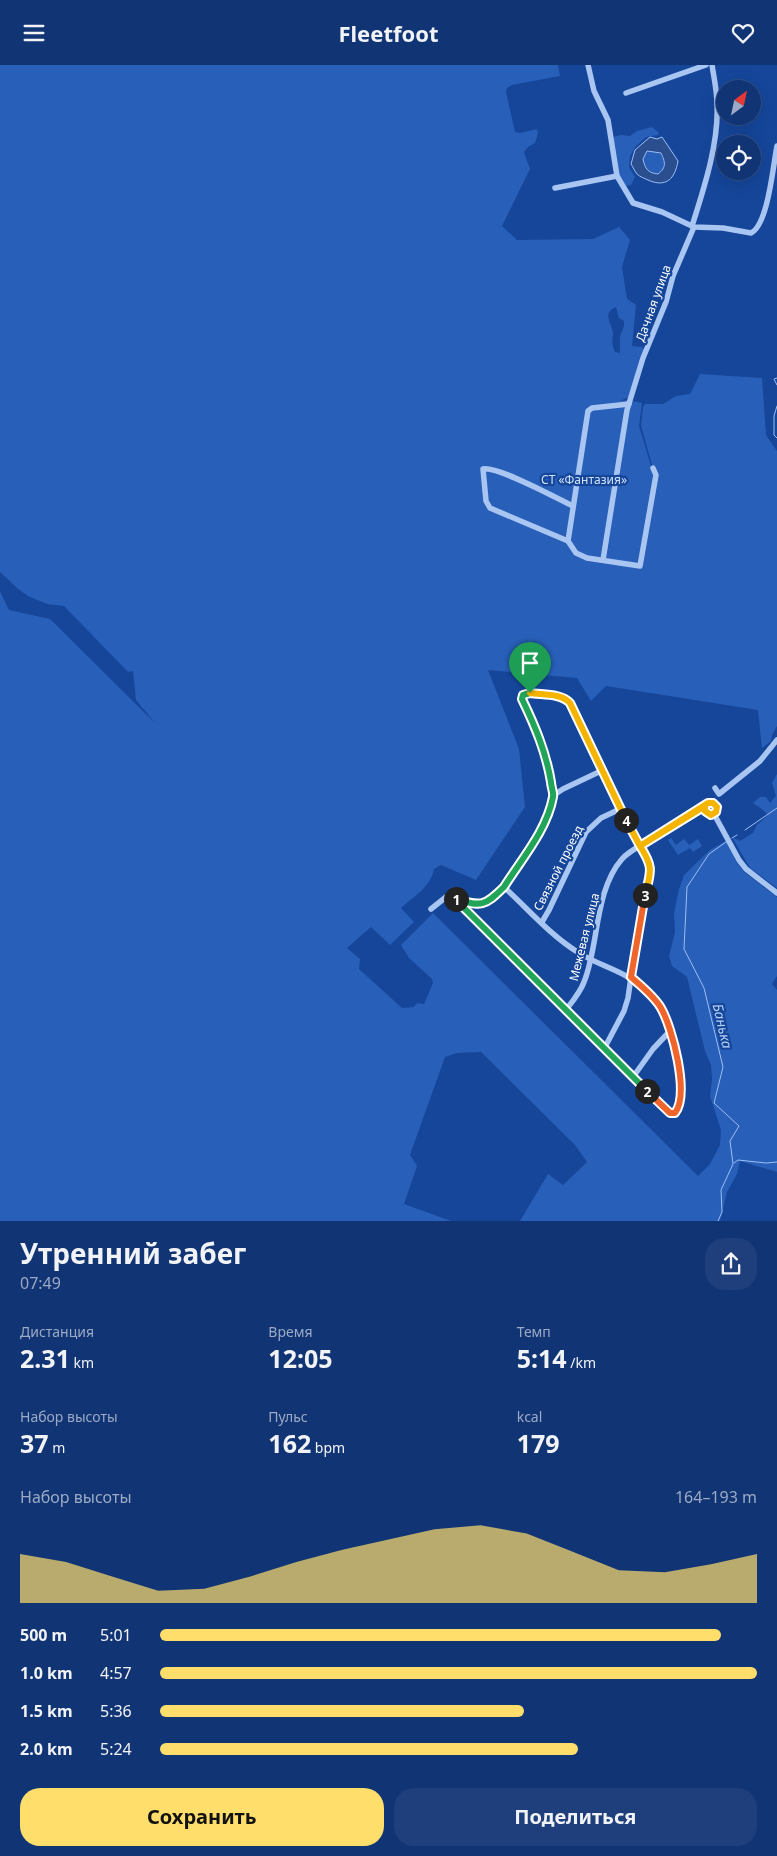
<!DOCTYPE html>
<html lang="ru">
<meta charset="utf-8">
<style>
:root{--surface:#103474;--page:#1e3f7c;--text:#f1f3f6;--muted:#9caac5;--line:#304f86;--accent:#ffde6b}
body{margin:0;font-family:"Noto Sans",sans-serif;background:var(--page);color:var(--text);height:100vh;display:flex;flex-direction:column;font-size:19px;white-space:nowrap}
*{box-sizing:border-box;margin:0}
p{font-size:16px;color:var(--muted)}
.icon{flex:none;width:28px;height:28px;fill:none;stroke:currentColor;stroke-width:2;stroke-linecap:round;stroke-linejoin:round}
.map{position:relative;height:1156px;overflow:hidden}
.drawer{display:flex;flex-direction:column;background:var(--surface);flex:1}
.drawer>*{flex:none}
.needle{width:32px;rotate:33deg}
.fabs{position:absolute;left:716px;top:15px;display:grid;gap:10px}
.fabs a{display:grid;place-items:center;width:45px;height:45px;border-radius:50%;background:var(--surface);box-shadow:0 5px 20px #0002,0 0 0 1px var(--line);font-size:25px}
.pin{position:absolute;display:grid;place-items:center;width:42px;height:42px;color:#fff;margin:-51px -21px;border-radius:50% 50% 50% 0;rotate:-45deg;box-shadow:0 0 5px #0007}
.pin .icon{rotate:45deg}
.km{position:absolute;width:25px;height:25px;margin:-12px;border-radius:50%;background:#222;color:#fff;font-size:14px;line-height:25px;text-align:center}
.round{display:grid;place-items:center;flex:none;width:52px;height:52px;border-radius:20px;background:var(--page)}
.headline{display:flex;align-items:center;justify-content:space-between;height:85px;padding:0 20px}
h1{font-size:28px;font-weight:700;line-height:38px}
.figures{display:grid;grid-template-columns:repeat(3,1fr);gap:8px;height:85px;padding:5px 20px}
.figures div{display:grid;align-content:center}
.figures b{font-size:25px;font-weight:700}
.figures small{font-size:14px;font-weight:400}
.figures p{font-size:14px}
.chart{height:140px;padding:10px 20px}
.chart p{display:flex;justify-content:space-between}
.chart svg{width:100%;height:90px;margin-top:5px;fill:var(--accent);opacity:.7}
.button{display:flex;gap:10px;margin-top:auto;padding:10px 20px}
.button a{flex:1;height:58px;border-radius:20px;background:var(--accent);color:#111;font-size:20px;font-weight:700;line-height:58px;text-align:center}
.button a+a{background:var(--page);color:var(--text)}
ul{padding:0 20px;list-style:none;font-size:16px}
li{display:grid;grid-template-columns:80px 60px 1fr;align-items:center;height:38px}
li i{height:12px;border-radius:6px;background:var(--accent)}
header{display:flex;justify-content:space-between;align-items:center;height:65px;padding:0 20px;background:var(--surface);font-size:22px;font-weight:700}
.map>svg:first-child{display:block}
.green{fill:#285fb8;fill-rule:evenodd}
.water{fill:#2b4f8e;stroke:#9bbff5;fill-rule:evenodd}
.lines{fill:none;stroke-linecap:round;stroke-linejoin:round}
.stream{stroke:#9bbff5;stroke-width:1}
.minor{stroke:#a9c6f3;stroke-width:5.5}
.split-1-casing{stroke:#fff;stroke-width:10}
.split-2-casing{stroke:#fff;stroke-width:10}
.split-3-casing{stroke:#fff;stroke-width:10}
.split-4-casing{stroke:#fff;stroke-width:10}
.split-5-casing{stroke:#fff;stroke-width:10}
.split-1{stroke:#22a559;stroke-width:6}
.split-2{stroke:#22a559;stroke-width:6}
.split-3{stroke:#f0652b;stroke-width:6}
.split-4{stroke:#f5b400;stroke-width:6}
.split-5{stroke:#f5b400;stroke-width:6}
.labels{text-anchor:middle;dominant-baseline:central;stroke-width:4.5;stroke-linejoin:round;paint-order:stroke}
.street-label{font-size:12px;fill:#fff;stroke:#15469a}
.park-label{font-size:12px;fill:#d1e2fd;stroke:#15469a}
.water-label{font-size:14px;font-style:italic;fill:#b6d0f9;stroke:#15469a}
</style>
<header><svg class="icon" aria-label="menu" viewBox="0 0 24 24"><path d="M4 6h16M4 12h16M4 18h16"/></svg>Fleetfoot<svg class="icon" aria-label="heart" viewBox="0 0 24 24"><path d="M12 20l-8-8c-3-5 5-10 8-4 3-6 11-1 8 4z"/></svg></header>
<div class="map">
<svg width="777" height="1156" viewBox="0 0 777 1156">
<rect width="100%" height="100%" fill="#15469a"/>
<!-- green -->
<g class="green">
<path d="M0,0H558L560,11L512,20L507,23L506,27L515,67L520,68L537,64L538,68L535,78L528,82L524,87L530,104L502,161L517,175L593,174L619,162L630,175L622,202L627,234L636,240L632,281L642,282L645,285L629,332L620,336L628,335L642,338L639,361L651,401L655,402L652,400L641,361L643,342L645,339H663L676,331L690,329L700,309L762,313L766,370L777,386V661L772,670L771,676L762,683L758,645L606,621L591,636L577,613L488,605L519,684L525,742L476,815L441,800L434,804C431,822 413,832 401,843L414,857L390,880L371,862L347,883L360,894L359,904L402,943L414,942L417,938L424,939L433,918L432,914L409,893L401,880L433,848L698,1111L710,1099L720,1080L721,1065L710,1031L712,1014L711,1000L705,986L687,912L672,901L669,891L675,867L674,848L679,824L684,810L710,785L726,776L737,798L744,807L777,832V911L772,919L777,925V1107L740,1096L737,1109L727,1127L720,1156H520L548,1109L563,1120L587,1097L575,1080L481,987L457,988L445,992L410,1090L417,1101L404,1139L451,1156H0V526L9,545L50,554L155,658L136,635L133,606L128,607L64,541L47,539L28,531L18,524L0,507ZM616,242L619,253L624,256V261L620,271V288L615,287C612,280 612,277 613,270C614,260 600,249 616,242Z"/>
<polygon points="652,62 659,68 658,70 646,72 636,81 630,91 629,102 635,112 631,120 626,121 619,110 613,72 621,70 630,71 637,66"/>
<path d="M647,86L661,88C665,97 667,102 658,109C648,108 645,104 643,94Z"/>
<polygon points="777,709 777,823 750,803 732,772 740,776 753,768 757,760 768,750 762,744 753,738 760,732 766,732 770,738 776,731 772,718"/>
<polygon points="671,773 676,780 684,774 689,780 698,774 702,781 693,787 690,783 678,790 668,775"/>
</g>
<!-- water -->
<path class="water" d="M650,72L657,74L662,72L678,96C675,114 666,123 648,115C644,113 640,112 637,109C635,107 633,102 631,99L635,85ZM647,86L661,88C665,97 667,102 658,109C648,108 645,104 643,94Z"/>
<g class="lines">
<!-- stream -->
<g class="stream">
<polyline points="777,313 774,314 777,320"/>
<polyline points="777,341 774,351 774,370 777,373"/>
<polyline points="745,765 777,743"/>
<polyline points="732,773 737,770"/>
<polyline points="734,1098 738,1095 766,1098 777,1097"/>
<polyline points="718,1156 722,1147 721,1125 733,1099 730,1076 739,1061 714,1038 723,1002 704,923 684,884 687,822 709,789 726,777"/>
</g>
<!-- minor -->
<g class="minor">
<path d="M588,0L594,26L608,55L617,111L633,138L662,147L694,162L723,163L751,168C768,160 773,101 777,81"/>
<polyline points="626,28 706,0"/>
<polyline points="555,123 617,111"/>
<path d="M692,161C704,123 719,78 717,39C717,26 714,13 712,0"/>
<polyline points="629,339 592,343 588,346 568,476 576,488 587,493 640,501 656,410 653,403"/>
<path d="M568,476L490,443L486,436L483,404C498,401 556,433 573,441"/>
<polyline points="603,495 627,345 643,293 666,237 673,211 694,162"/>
<polyline points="715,723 719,729 760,696 777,675"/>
<path d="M554,730L548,700L541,676L522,634L525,629C537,627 561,628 570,638L620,744L649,796L651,802L641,843L628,933L624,946L604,984"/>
<circle cx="711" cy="744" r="6"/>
<polyline points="714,749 739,795 746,804 777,828"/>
<path d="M454,833L667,1046L675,1048C693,1026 668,949 650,930C627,905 605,904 579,888C551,871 528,844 504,822"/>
<polyline points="431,844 446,832 475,840 486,838 504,822 539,767 554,730 563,724 601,706"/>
<polyline points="542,857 549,845 586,767 601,753 620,744"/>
<path d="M565,946C572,937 580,928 584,917C599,881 594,826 622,794C629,786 640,781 650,775C668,764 687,752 705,741"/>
<polyline points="633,1012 653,984 669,967"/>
</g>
</g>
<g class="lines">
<!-- split-1 casing -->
<g class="split-1-casing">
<path id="split-1" d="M456,834C481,842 485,841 504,822C521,795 547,765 553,732C554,727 551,722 551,717C546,687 535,661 522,634L523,630L530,628"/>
</g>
<!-- split-2 casing -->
<g class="split-2-casing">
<polyline id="split-2" points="456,834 454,833 647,1026"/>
</g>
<!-- split-3 casing -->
<g class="split-3-casing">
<path id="split-3" d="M645,830L631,912C641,921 654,931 661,943C672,962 690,1029 675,1048H670L647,1026"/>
</g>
<!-- split-4 casing -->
<g class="split-4-casing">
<path id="split-4" d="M626,755L640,781L708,738H713L717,742L716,747L711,750L705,746V741L640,781C654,803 651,806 645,830"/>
</g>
<!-- split-5 casing -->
<g class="split-5-casing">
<path id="split-5" d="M530,628C542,630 561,628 570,638L626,755"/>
</g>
<!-- split-1 -->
<use href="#split-1" class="split-1"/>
<!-- split-2 -->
<use href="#split-2" class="split-2"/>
<!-- split-3 -->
<use href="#split-3" class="split-3"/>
<!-- split-4 -->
<use href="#split-4" class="split-4"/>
<!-- split-5 -->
<use href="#split-5" class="split-5"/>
</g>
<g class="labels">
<!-- street labels -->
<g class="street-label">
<text transform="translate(653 238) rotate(-70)">Дачная улица</text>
<text transform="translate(558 803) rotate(-63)">Связной проезд</text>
<text transform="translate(584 872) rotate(-76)">Межевая улица</text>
</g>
<!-- park labels -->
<g class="park-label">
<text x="584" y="414">СТ «Фантазия»</text>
</g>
<!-- water labels -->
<g class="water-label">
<text transform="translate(723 961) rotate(77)">Банька</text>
</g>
</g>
</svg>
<div class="fabs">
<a><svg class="needle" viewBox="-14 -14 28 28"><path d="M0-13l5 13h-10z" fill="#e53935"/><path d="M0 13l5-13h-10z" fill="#9caac5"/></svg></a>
<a><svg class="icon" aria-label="locate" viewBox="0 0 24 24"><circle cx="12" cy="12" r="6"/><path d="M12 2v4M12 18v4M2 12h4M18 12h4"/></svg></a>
</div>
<div class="pin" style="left:530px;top:628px;background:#1e9e55"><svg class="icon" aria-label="arrive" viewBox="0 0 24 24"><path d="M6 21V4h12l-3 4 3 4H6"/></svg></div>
<b class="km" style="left:456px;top:834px">1</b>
<b class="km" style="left:647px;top:1026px">2</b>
<b class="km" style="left:645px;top:830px">3</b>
<b class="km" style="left:626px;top:755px">4</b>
</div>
<section class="drawer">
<div class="headline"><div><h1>Утренний забег</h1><p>07:49</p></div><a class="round"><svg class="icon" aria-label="share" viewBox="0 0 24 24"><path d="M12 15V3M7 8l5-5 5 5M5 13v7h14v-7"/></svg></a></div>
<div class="figures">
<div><p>Дистанция</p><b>2.31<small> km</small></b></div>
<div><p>Время</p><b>12:05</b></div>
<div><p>Темп</p><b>5:14<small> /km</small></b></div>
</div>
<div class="figures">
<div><p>Набор высоты</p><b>37<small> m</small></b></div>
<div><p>Пульс</p><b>162<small> bpm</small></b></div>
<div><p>kcal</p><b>179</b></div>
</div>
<div class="chart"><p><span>Набор высоты</span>164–193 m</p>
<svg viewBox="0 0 160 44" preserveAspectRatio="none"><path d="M0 44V20L10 24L20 31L30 38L40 37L50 31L60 24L70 18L80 13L90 8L100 6L110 10L120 19L130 28L140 29L150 25L160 20V44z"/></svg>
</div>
<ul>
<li><b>500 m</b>5:01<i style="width:94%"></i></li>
<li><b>1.0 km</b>4:57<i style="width:100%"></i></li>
<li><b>1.5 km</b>5:36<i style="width:61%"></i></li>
<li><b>2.0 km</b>5:24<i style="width:70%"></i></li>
</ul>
<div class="button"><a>Сохранить</a><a>Поделиться</a></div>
</section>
